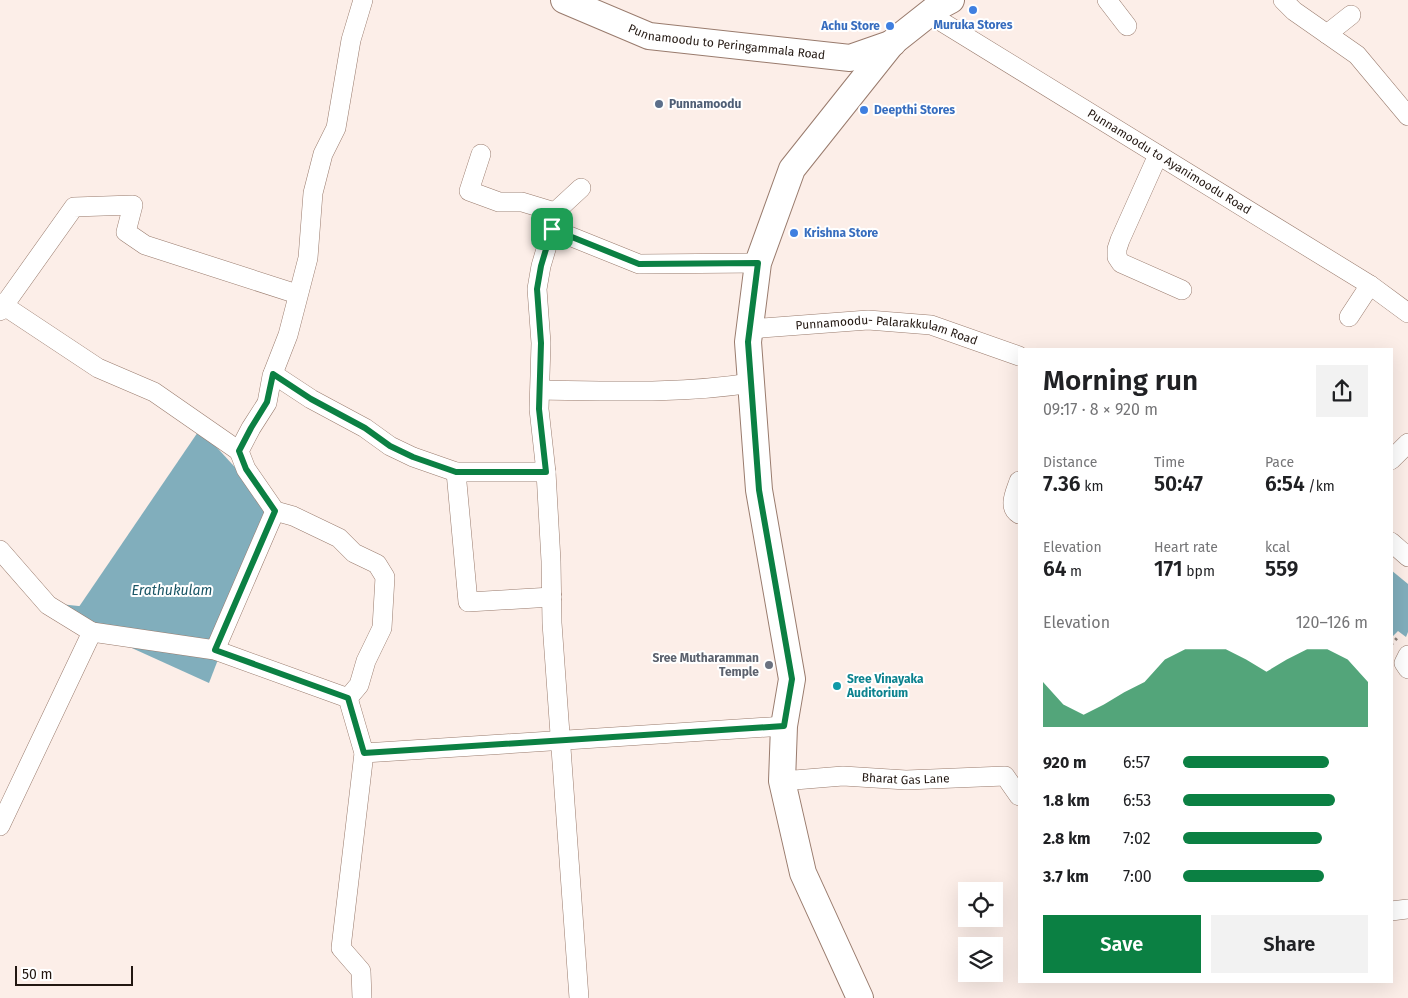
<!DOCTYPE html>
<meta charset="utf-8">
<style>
:root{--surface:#fff;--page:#f2f2f2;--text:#202124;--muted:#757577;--accent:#0b8043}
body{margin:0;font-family:"Fira Sans",sans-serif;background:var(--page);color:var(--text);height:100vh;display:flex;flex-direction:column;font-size:19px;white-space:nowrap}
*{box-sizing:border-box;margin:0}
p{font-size:16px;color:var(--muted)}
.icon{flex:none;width:28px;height:28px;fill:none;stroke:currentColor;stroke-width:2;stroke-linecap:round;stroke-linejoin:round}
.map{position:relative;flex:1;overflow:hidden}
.drawer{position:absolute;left:1018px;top:348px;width:375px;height:635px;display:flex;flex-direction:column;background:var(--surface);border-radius:0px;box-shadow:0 5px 20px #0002}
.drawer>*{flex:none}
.buttons{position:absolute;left:958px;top:882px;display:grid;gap:10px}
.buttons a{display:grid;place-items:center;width:45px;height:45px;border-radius:0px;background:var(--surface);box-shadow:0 5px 20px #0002;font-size:25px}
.scale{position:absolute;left:15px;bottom:12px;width:118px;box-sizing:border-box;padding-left:5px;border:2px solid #221711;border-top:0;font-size:14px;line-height:18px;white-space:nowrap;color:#221711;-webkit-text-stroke:4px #fff;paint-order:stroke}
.pin{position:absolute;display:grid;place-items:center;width:42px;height:42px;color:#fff;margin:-21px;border-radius:10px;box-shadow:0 2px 8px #0006}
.round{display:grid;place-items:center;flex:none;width:52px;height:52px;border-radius:0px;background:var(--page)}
.head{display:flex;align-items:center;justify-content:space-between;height:85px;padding:0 25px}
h1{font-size:28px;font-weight:600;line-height:38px}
.stats{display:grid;grid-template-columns:repeat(3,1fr);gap:8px;height:85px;padding:5px 25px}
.stats div{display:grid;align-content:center}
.stats b{font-size:21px;font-weight:600}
.stats small{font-size:14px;font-weight:400}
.stats p{font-size:14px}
.chart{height:140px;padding:10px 25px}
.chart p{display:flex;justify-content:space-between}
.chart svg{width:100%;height:90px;margin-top:5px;fill:var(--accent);opacity:.7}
.cta{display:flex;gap:10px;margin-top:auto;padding:10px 25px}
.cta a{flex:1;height:58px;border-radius:0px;background:var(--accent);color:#fff;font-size:20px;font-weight:600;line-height:58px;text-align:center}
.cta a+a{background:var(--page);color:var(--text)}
ul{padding:0 25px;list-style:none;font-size:16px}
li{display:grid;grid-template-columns:80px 60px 1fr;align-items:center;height:38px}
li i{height:12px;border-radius:6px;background:var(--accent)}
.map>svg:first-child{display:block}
.water{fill:#81aebc}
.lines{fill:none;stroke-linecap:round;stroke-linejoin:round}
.stream{stroke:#81aebc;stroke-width:5}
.minor-casing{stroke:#997b6d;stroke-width:20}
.secondary-casing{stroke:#997b6d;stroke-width:28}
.path{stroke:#8c7f79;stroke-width:3;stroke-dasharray:2.5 4;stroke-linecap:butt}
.minor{stroke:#fff;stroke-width:19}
.secondary{stroke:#fff;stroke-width:26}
.route-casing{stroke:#fff;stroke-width:10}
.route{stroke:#0b8043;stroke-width:6}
.shop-dot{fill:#3f7fe0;stroke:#fff;stroke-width:2}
.service-dot{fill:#5c6f8a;stroke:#fff;stroke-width:2}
.worship-dot{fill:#6b7280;stroke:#fff;stroke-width:2}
.culture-dot{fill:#0f9aa8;stroke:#fff;stroke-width:2}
.labels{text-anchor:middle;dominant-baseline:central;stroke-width:4;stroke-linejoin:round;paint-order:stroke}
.shop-label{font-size:12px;font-weight:bold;fill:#366cbe;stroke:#fff;text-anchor:start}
.street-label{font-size:12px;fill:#221711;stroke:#fff}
.service-label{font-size:12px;font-weight:bold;fill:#4e5e75;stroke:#fff;text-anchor:start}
.worship-label{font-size:12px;font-weight:bold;fill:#5b616d;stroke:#fff;text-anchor:end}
.culture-label{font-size:12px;font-weight:bold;fill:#0d838f;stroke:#fff;text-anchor:start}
.water-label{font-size:14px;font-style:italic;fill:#1a5666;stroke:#fff}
</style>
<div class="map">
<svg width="1408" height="998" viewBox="0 0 1408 998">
<rect width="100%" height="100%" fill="#fceee8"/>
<!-- water -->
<g class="water">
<polygon points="200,429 275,511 209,683 70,620"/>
<polygon points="1391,570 1408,584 1408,632 1406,637 1398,631 1391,638"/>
</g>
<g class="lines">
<!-- stream -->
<polyline class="stream" points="64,607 83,609"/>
<!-- minor casing -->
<g class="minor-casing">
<g id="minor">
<polyline points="1107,0 1127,26"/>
<polyline points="1283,0 1294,11 1357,55 1408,116"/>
<path id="s1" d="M929,14L1370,285L1408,313"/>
<polyline points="1327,34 1351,15"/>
<polyline points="481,154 469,191 499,202 522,202 555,212 552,229 541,266 537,289 541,343 539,409 546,472"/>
<polyline points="1158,155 1120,240 1117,249 1117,257 1121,263 1182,290"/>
<polyline points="555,212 581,188"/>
<polyline points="552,229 639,264 758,263"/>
<polyline points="0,303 98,368 154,392 239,451"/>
<polyline points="0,311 74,207 133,205 126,232 145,245 297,294"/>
<polyline points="1349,317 1370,285"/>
<path id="s2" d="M750,329L868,320L931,325L1019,356"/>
<polyline points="273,374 311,399 365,428 390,446 413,457 456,472 546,472 551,561 552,623 579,998"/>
<path d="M540,390C611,391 681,394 751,383"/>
<polyline points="1391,460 1408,443"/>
<polyline points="456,472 468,602 552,597"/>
<path d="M1019,481C1016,491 1007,507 1019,514"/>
<polyline points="1391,542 1408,557"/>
<polyline points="0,550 48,605 92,632 0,826"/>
<polyline points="92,632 215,650 348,698 364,753 341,948 361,971 362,998"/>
<polyline points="215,650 275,511"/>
<polyline points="1408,655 1404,663 1408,669"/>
<polyline points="348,698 359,685 366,661 382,628 385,577 377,564 354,553 339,538 293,516 275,511 246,469 239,451 251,428 267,403 272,376 288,335 308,258 313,193 323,154 336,128 351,40 363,0"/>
<polyline points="364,753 784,726"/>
<path id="s3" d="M782,781L843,776L906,780L1005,776L1019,796"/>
<polyline points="1391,911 1408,909"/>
</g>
</g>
<!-- secondary casing -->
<g class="secondary-casing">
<g id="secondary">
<path id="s4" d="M564,0L649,36L850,58L893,43"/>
<polyline points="860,998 803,873 782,781 784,726 792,679 759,490 748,342 758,263 792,169 893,42 936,8 951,0"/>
</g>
</g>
<!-- path -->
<polyline class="path" points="1391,645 1397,638 1400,640"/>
<!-- minor -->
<use href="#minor" class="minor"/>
<!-- secondary -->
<use href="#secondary" class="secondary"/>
</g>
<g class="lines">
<!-- route casing -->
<g class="route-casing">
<polygon id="route" points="552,229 639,264 758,263 748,342 759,490 792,679 784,726 364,753 348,698 215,650 275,511 246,469 239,451 251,428 267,402 273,374 311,399 365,428 390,446 413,457 456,472 546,472 539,409 541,343 537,289 541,266"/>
</g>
<!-- route -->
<use href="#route" class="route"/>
</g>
<!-- markers -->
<g class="shop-dot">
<circle cx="973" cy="10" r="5"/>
<circle cx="890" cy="26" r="5"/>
<circle cx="864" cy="110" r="5"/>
<circle cx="794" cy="233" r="5"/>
</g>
<circle class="service-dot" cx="659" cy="104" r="5"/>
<circle class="worship-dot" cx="769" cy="665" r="5"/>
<circle class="culture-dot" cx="837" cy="686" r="5"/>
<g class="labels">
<!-- shop labels -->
<g class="shop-label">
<text x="973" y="25" text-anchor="middle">Muruka Stores</text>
<text x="880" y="26" text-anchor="end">Achu Store</text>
<text x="874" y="110">Deepthi Stores</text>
<text x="804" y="233">Krishna Store</text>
</g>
<!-- street labels -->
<g class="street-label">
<text stroke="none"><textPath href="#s4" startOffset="170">Punnamoodu to Peringammala Road</textPath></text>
<text stroke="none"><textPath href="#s1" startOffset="282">Punnamoodu to Ayanimoodu Road</textPath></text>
<text stroke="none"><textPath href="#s2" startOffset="138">Punnamoodu- Palarakkulam Road</textPath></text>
<text stroke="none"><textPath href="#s3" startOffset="124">Bharat Gas Lane</textPath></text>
</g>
<!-- service labels -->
<g class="service-label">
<text x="669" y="104">Punnamoodu</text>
</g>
<!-- worship labels -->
<g class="worship-label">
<text x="759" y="658">Sree Mutharamman<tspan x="759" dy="14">Temple</tspan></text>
</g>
<!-- culture labels -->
<g class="culture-label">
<text x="847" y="679">Sree Vinayaka<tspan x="847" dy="14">Auditorium</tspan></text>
</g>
<!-- water labels -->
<g class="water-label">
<text x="172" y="590">Erathukulam</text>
</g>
</g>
</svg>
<div class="buttons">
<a><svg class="icon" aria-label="locate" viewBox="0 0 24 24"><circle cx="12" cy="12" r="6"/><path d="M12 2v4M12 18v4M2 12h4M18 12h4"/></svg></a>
<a><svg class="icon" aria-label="layers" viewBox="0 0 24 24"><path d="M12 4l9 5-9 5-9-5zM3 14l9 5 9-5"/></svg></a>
</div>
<div class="scale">50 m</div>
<div class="pin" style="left:552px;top:229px;background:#1e9e55"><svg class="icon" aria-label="arrive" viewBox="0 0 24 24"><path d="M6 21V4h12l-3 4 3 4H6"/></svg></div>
<section class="drawer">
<div class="head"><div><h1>Morning run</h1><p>09:17 · 8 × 920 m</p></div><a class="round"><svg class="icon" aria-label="share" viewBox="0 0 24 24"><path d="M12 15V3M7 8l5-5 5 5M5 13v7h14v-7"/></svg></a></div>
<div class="stats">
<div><p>Distance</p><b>7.36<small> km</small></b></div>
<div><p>Time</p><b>50:47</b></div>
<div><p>Pace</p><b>6:54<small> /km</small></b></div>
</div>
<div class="stats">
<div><p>Elevation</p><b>64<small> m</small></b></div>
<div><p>Heart rate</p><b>171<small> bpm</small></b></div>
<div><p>kcal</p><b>559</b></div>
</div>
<div class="chart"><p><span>Elevation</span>120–126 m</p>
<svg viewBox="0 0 160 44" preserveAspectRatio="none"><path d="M0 44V22L10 33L20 38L30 33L40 27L50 22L60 11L70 6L80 6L90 6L100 11L110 17L120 11L130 6L140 6L150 11L160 22V44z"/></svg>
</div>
<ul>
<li><b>920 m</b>6:57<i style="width:79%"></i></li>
<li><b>1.8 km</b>6:53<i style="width:82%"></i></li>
<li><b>2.8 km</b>7:02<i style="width:75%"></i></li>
<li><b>3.7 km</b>7:00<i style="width:76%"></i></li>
</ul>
<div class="cta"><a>Save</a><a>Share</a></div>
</section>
</div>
